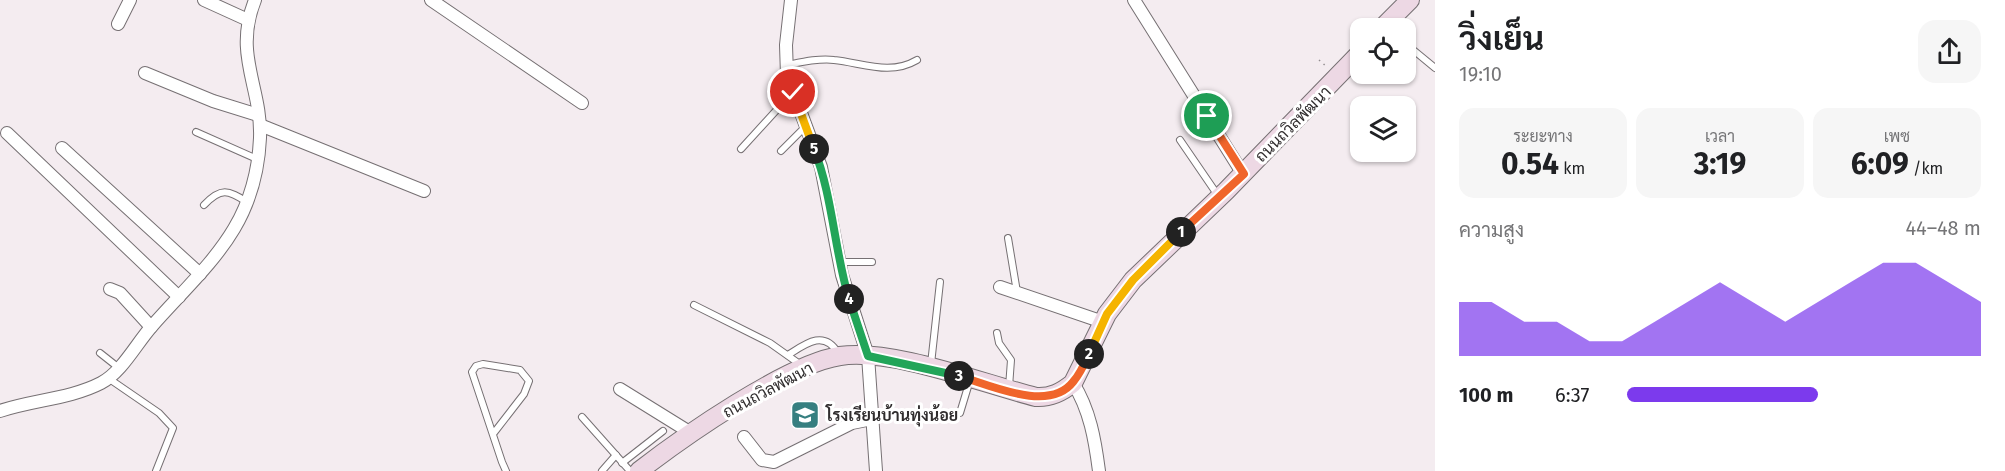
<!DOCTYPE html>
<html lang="th">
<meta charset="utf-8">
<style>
:root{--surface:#fff;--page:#f6f6f6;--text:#202124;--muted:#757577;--accent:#7c3aed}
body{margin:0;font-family:"Fira Sans",Sarabun,sans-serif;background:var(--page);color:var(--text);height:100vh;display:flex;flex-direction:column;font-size:22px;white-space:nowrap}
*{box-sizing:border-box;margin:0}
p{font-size:20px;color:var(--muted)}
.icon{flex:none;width:33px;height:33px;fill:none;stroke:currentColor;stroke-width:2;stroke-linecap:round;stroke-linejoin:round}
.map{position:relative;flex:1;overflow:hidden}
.side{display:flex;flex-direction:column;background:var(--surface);width:570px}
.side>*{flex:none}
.controls{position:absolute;left:1350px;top:18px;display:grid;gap:12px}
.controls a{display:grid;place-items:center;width:66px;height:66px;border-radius:12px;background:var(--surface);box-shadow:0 2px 4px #0004;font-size:30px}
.pin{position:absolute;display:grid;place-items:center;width:51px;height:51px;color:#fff;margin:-26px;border:3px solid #fff;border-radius:50%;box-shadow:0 2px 6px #0007}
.km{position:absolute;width:30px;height:30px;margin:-15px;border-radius:50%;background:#222;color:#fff;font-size:16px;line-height:30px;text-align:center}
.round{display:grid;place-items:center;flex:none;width:63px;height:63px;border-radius:18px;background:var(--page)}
.overview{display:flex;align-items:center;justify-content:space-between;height:102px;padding:0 24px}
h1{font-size:33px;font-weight:700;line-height:45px}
.stats{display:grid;grid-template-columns:repeat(3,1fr);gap:9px;height:102px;padding:6px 24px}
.stats div{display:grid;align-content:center;border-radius:15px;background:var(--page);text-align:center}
.stats b{font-size:30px;font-weight:700}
.stats small{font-size:16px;font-weight:400}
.stats p{font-size:16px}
.chart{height:168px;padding:12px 24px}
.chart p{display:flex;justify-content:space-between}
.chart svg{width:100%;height:108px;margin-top:6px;fill:var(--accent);opacity:.7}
ul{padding:0 24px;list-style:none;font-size:20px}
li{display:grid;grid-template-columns:96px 72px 1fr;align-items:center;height:45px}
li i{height:15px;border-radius:8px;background:var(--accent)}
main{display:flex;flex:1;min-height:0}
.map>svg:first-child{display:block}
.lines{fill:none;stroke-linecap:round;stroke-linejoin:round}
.lane-casing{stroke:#767073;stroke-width:8}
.street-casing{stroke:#767073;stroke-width:14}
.secondary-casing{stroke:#767073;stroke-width:20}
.path{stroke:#938e90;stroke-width:1.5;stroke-dasharray:1.5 4.5;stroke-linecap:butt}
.lane{stroke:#fff;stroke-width:6}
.street{stroke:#fff;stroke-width:12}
.secondary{stroke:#edd8e4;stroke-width:18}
.split-1-casing{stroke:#fff;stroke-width:12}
.split-2-casing{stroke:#fff;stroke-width:12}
.split-3-casing{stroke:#fff;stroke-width:12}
.split-4-casing{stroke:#fff;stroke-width:12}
.split-5-casing{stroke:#fff;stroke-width:12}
.split-6-casing{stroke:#fff;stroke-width:12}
.split-1{stroke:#f0652b;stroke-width:8}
.split-2{stroke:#f5b400;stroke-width:8}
.split-3{stroke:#f0652b;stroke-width:8}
.split-4{stroke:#22a559;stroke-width:8}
.split-5{stroke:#22a559;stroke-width:8}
.split-6{stroke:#f5b400;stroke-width:8}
.labels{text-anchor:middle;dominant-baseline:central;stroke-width:6;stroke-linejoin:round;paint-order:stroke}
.street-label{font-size:16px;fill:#302d2e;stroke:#fff}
.poi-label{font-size:16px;font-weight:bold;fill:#302d2e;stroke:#fff;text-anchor:start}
</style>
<main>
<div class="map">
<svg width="1435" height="471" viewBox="0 0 1435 471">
<rect width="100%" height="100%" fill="#f4ecf0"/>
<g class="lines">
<!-- lane casing -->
<g class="lane-casing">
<g id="lane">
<polyline points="1406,44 1435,68"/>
<path d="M787,65C802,62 819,58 834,60C863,63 890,76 917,60"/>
<polyline points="196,132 257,159"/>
<polyline points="1180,140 1219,197"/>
<polyline points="741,149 793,92"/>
<polyline points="781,151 806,126"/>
<path d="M204,205C221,187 228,190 247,202"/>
<polyline points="1008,238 1017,292"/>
<polyline points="840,262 872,262"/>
<polyline points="694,305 770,343 801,365"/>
<polyline points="997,333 999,343 1011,360 1009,387"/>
<polyline points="100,353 119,368"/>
<path d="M788,355C805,344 824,329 838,353"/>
<polyline points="931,364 940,282"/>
<polyline points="108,378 159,413 173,428 156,471"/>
<polyline points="960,413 970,380"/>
<polyline points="582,417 630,471"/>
<polyline points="493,434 524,394 529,381 520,370 483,364 476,366 472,372 502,462 506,471"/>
<polyline points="622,463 663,431"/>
<polyline points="602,471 616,455"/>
</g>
</g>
<!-- street casing -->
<g class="street-casing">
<g id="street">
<polyline points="204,0 248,20"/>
<polyline points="431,0 582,103"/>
<polyline points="791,0 786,45 787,75 821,167 842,275 868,356 876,471"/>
<polyline points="1134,0 1243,174"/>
<polyline points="118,24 130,0"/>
<polyline points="145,73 213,101 258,115"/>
<polyline points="260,125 424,191"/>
<polyline points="7,133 179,297"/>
<polyline points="62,148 200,274"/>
<polyline points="1000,287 1103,322"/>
<polyline points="110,289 120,293 151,327"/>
<path d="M1073,383C1090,410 1095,440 1099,471"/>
<polyline points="620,389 691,433"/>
<path d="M0,411C32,400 70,399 101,383C122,372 136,344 152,326C207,264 256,228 260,138C262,87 233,55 255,0"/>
<polyline points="744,437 762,460 774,462 852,423 872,419"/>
</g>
</g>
<!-- secondary casing -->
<g class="secondary-casing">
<g id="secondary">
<polyline points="1382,28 1410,0"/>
<path d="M639,471C683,437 787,364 840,356C892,348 984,384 1036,397C1051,398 1062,392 1073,383L1107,314L1133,280L1226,191L1360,53"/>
</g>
</g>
<!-- path -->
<polyline class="path" points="1319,60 1327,67"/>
<!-- lane -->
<use href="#lane" class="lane"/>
<!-- street -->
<use href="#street" class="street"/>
<!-- secondary -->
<use href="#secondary" class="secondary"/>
</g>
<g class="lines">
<!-- split-1 casing -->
<g class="split-1-casing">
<polyline id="split-1" points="1181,232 1244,174 1207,116"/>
</g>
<!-- split-2 casing -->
<g class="split-2-casing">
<polyline id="split-2" points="1089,354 1107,314 1133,280 1181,232"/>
</g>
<!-- split-3 casing -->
<g class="split-3-casing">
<path id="split-3" d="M959,376C990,385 1049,413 1073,382C1080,374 1085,363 1089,354"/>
</g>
<!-- split-4 casing -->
<g class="split-4-casing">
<polyline id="split-4" points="849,299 868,356 959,376"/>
</g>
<!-- split-5 casing -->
<g class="split-5-casing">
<path id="split-5" d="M814,149C833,197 834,249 849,299"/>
</g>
<!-- split-6 casing -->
<g class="split-6-casing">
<polyline id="split-6" points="793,92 814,149"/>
</g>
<!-- split-1 -->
<use href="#split-1" class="split-1"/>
<!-- split-2 -->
<use href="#split-2" class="split-2"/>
<!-- split-3 -->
<use href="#split-3" class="split-3"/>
<!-- split-4 -->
<use href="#split-4" class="split-4"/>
<!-- split-5 -->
<use href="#split-5" class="split-5"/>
<!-- split-6 -->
<use href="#split-6" class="split-6"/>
</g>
<!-- icons -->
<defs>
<g id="school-square" transform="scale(1.5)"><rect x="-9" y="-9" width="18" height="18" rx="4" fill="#367f80" stroke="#fff"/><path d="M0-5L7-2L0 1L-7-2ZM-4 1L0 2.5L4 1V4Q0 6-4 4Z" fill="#fff"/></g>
</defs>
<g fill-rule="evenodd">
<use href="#school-square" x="805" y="415"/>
</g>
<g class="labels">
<!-- street labels -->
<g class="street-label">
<text transform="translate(1293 124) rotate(-45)">ถนนถวิลพัฒนา</text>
<text transform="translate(768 390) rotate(-28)">ถนนถวิลพัฒนา</text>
</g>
<!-- poi labels -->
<g class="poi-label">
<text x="826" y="415">โรงเรียนบ้านทุ่งน้อย</text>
</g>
</g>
</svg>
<div class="controls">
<a><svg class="icon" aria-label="locate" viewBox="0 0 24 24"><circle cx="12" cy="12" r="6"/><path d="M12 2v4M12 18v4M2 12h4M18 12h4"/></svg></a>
<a><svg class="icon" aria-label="layers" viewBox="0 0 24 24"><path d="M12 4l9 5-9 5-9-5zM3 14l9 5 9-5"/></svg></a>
</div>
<div class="pin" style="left:1207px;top:116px;background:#1e9e55"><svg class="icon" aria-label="arrive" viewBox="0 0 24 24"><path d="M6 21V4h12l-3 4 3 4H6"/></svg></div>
<div class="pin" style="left:793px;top:92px;background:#d93025"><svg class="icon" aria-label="check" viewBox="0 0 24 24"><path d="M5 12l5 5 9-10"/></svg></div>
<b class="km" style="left:1181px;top:232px">1</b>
<b class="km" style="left:1089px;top:354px">2</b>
<b class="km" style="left:959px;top:376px">3</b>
<b class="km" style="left:849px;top:299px">4</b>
<b class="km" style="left:814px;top:149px">5</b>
</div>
<section class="side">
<div class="overview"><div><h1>วิ่งเย็น</h1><p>19:10</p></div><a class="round"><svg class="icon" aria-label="share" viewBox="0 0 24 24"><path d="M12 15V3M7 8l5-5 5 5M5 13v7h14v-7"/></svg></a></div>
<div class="stats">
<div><p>ระยะทาง</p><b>0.54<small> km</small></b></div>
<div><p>เวลา</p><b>3:19</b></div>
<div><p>เพซ</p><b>6:09<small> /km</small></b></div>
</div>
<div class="chart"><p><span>ความสูง</span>44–48 m</p>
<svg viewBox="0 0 160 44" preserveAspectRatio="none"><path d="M0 44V22L10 22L20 30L30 30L40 38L50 38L60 30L70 22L80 14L90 22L100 30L110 22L120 14L130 6L140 6L150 14L160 22V44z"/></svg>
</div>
<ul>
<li><b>100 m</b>6:37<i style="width:54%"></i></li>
</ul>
</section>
</main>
